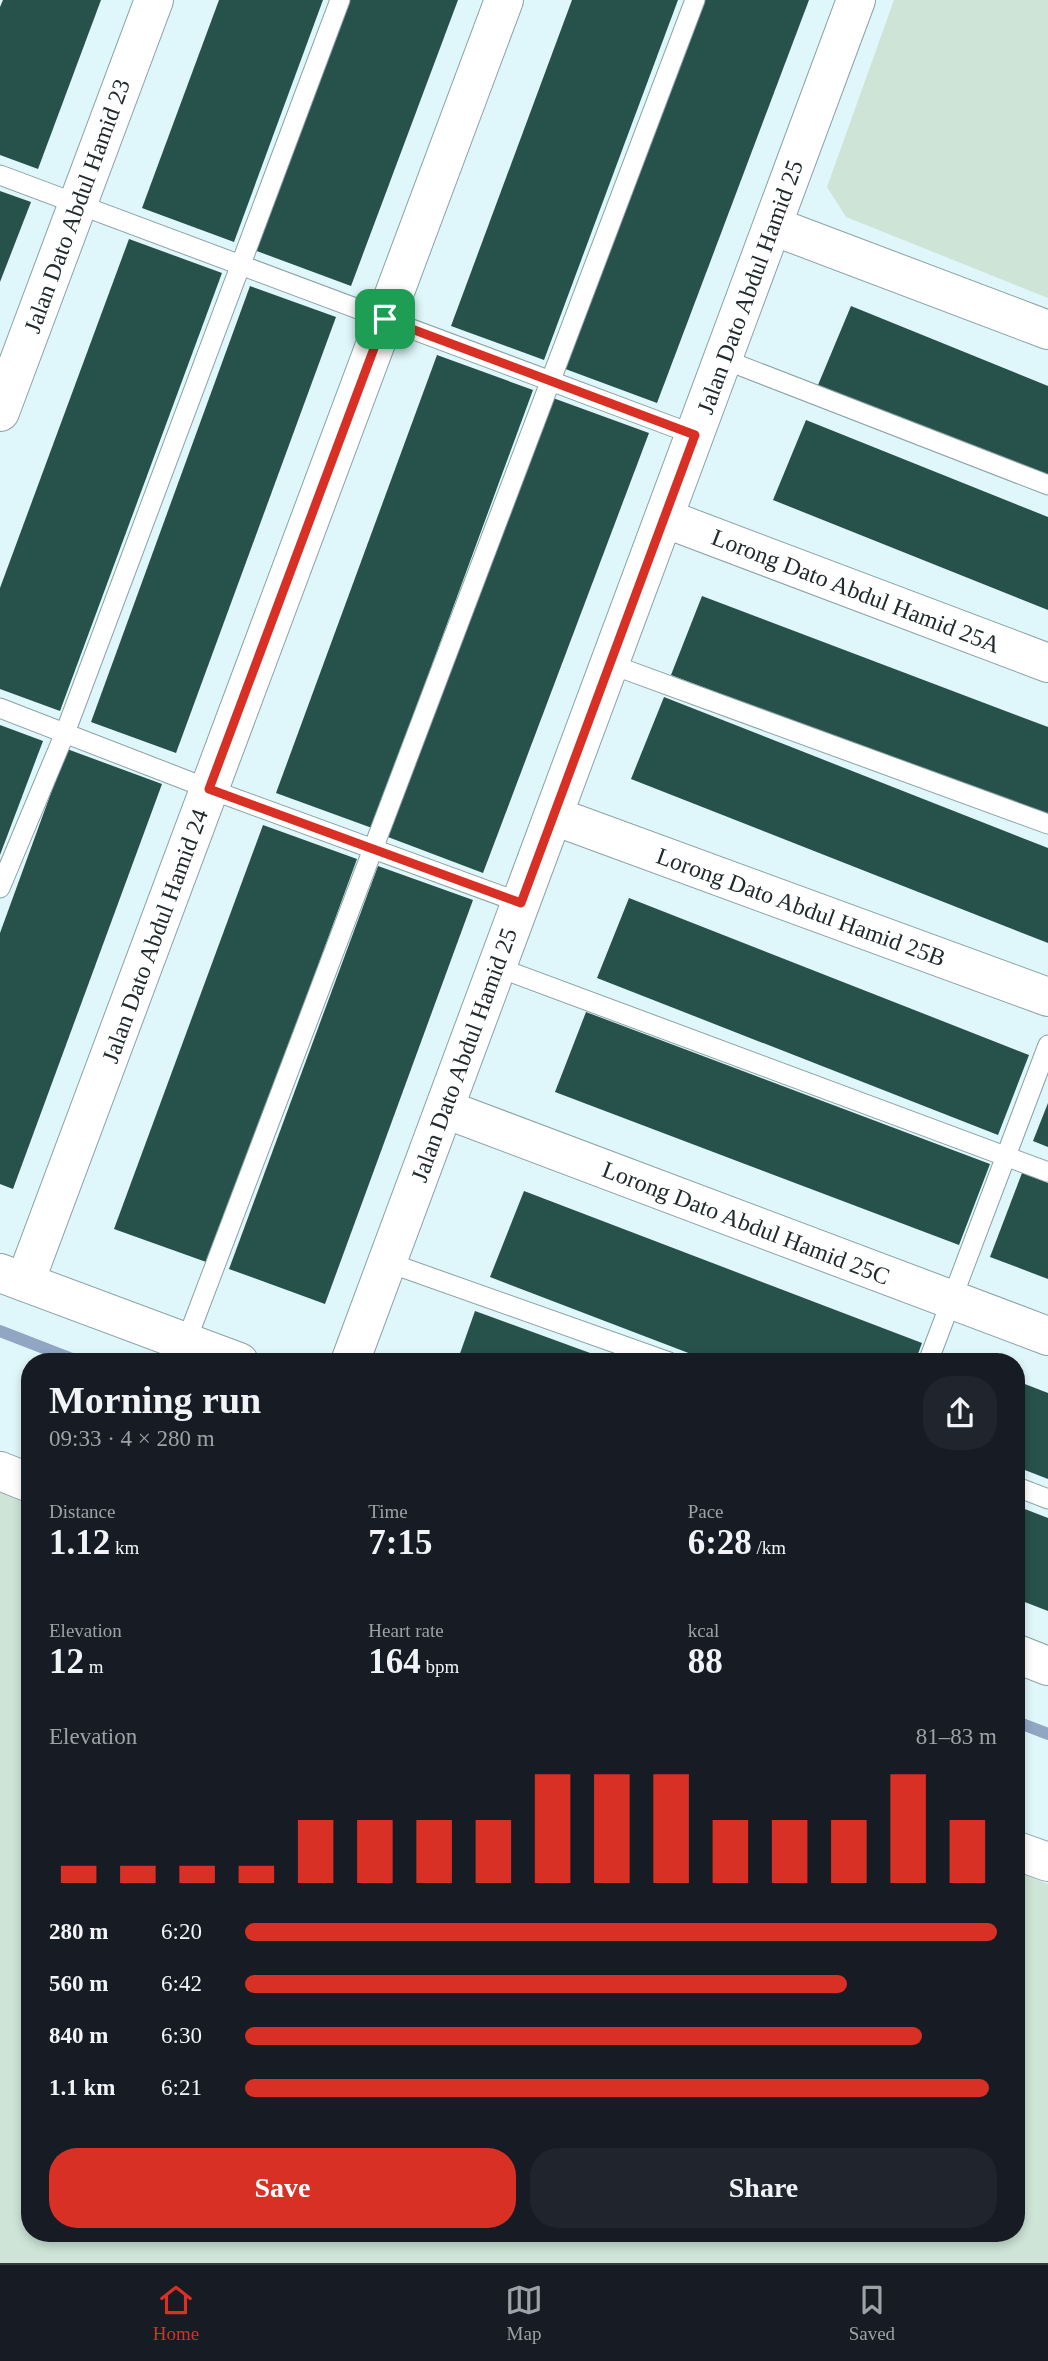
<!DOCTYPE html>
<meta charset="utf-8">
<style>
:root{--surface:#171b24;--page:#20242c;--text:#f1f3f6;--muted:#9ea1a6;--line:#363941;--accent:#d93025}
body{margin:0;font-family:"Times New Roman",serif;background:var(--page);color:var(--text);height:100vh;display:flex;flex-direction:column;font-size:26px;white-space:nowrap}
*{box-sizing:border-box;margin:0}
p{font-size:23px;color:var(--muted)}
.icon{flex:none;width:38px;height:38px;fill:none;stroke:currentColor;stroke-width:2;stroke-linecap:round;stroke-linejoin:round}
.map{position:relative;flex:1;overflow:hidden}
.sheet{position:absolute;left:21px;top:1353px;width:1004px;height:889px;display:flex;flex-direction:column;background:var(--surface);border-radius:28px;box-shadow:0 4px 10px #0003}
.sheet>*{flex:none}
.pin{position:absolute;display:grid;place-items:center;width:60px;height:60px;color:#fff;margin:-30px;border-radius:14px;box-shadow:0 4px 10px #0006}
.round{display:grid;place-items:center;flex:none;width:74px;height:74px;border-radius:28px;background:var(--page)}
.head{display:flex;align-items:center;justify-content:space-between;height:119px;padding:0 28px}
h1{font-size:38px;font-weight:700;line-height:52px}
.stats{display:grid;grid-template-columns:repeat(3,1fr);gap:10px;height:119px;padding:7px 28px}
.stats div{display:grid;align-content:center}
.stats b{font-size:35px;font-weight:700}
.stats small{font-size:19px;font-weight:400}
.stats p{font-size:19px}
.chart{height:196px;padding:14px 28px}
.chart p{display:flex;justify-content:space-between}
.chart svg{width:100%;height:126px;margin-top:7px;stroke:var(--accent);stroke-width:6}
.action{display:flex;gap:14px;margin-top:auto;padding:14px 28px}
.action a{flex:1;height:80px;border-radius:28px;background:var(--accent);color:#fff;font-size:28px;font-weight:700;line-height:80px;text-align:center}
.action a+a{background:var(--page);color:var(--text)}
ul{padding:0 28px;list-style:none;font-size:23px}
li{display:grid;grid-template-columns:112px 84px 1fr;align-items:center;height:52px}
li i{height:18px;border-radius:9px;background:var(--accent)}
.dock{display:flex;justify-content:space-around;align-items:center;height:98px;border-top:2px solid var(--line);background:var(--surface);font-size:19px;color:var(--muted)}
.dock a{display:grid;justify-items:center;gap:4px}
.dock .active{color:var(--accent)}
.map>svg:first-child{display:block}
.green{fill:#cde4d7}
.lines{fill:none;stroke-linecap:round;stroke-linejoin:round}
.stream{stroke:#90a6c2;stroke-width:12}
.building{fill:#27514b}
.lane-casing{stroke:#8ba2a5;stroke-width:21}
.street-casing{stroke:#8ba2a5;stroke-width:40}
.secondary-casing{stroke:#8ba2a5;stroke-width:40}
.lane{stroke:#fff;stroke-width:19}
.street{stroke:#fff;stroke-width:38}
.secondary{stroke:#fff;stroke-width:38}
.route-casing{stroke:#fff;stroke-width:14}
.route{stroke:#d93025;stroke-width:9}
.labels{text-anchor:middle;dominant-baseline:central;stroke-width:7;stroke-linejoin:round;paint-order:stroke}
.street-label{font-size:24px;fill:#212a2c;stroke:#fff}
</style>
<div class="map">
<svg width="1048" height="2263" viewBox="0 0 1048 2263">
<rect width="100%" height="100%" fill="#dff7fa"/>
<!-- green -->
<g class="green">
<polygon points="894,0 1048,0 1048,298 846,217 827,187"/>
<polygon points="0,1477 30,1488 30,2233 1017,2233 1017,1872 1048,1884 1048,2263 0,2263"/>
</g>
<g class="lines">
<!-- stream -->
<g class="stream">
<polyline points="0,1331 80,1362"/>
<polyline points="1017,1722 1048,1734"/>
</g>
</g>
<!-- building -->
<g class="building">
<polygon points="3,0 101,0 38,169 0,155 0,7"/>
<polygon points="219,0 323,0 234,242 142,208"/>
<polygon points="348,0 458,0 351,286 254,250"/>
<polygon points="572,0 678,0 544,360 451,326"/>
<polygon points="700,0 809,0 657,403 560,367"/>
<polygon points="0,191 31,202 0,282"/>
<polygon points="129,239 222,273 60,711 0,689 0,588"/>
<polygon points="250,286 336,317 176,753 91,722"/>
<polygon points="851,306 1048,386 1048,478 818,385"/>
<polygon points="437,355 533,390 372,828 276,793"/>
<polygon points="553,398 649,433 483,873 388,837"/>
<polygon points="806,420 1048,517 1048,610 773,500"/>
<polygon points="702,596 1048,727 1048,818 671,675"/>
<polygon points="664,697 1048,848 1048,943 631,779"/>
<polygon points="0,725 43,741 0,855"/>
<polygon points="67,749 162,784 13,1189 0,1184 0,933"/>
<polygon points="263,825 357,859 209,1263 114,1229"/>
<polygon points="378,866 473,900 325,1304 229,1269"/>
<polygon points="629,898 1029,1055 998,1135 597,978"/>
<polygon points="586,1012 990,1164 959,1245 555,1092"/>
<polygon points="1048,1103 1048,1147 1033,1141"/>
<polygon points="1022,1173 1048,1183 1048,1279 990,1257"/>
<polygon points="524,1191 922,1343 915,1362 712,1362 490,1277"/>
<polygon points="475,1311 612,1361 612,1362 457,1362"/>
<polygon points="1017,1381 1048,1393 1048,1479 1017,1467"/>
<polygon points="1017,1506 1048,1518 1048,1611 1017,1599"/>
</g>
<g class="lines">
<!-- lane casing -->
<g class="lane-casing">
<g id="lane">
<polyline points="0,175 695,435"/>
<polyline points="723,359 1048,485"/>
<polyline points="610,664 1048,824"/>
<polyline points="0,708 209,789 521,903"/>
<polyline points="0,888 65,733 340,0"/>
<polyline points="497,967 1048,1172"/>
<polyline points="387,1262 669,1362"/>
<polyline points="186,1342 695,0"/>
<polyline points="928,1362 1048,1045"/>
<polyline points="1017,1487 1048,1499"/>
</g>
</g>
<!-- street casing -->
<g class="street-casing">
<g id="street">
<polyline points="773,226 1048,330"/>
<polyline points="0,412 154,0"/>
<polyline points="664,518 1048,663"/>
<polyline points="554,816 1048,997"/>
<polyline points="445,1109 1048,1336"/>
<polyline points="0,1273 239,1362"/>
<polyline points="25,1282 504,0"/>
<polyline points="350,1362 856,0"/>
<polyline points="1017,1654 1048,1666"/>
</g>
</g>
<!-- secondary casing -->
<g class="secondary-casing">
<g id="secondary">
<polyline points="0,1471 30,1483"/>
<polyline points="1017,1851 1048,1862"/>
</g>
</g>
<!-- lane -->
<use href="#lane" class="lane"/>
<!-- street -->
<use href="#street" class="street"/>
<!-- secondary -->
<use href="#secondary" class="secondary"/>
</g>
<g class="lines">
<!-- route casing -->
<g class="route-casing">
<polygon id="route" points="385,319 695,435 521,903 209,789"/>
</g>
<!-- route -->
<use href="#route" class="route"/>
</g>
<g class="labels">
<!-- street labels -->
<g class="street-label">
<text transform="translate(77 206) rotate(-70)">Jalan Dato Abdul Hamid 23</text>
<text transform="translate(750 287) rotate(-70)">Jalan Dato Abdul Hamid 25</text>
<text transform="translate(856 591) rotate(21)">Lorong Dato Abdul Hamid 25A</text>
<text transform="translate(801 907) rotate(20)">Lorong Dato Abdul Hamid 25B</text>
<text transform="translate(155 936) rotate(-70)">Jalan Dato Abdul Hamid 24</text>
<text transform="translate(464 1055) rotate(-70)">Jalan Dato Abdul Hamid 25</text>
<text transform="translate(746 1223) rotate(21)">Lorong Dato Abdul Hamid 25C</text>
</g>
</g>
</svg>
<div class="pin" style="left:385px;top:319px;background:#1e9e55"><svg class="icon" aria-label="arrive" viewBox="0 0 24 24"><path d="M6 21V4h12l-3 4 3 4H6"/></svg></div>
<section class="sheet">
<div class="head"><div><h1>Morning run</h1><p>09:33 · 4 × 280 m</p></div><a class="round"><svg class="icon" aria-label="share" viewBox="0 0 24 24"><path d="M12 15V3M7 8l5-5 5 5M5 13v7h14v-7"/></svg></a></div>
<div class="stats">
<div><p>Distance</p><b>1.12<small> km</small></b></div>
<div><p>Time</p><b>7:15</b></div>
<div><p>Pace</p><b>6:28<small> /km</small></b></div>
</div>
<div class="stats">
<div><p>Elevation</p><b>12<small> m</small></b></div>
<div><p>Heart rate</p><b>164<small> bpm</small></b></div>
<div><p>kcal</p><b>88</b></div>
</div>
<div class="chart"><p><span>Elevation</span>81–83 m</p>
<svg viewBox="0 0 160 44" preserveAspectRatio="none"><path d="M5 44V38M15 44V38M25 44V38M35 44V38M45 44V22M55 44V22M65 44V22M75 44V22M85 44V6M95 44V6M105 44V6M115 44V22M125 44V22M135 44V22M145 44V6M155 44V22"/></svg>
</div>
<ul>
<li><b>280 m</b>6:20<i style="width:100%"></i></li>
<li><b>560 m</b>6:42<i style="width:80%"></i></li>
<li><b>840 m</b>6:30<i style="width:90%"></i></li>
<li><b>1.1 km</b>6:21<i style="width:99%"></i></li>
</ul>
<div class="action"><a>Save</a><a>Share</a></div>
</section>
</div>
<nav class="dock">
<a class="active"><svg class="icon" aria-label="home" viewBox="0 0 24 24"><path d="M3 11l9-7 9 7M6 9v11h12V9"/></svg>Home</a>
<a><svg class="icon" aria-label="map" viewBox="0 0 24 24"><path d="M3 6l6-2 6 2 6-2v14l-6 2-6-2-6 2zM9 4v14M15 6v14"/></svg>Map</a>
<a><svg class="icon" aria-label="saved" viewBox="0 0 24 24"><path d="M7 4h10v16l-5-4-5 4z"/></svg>Saved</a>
</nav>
